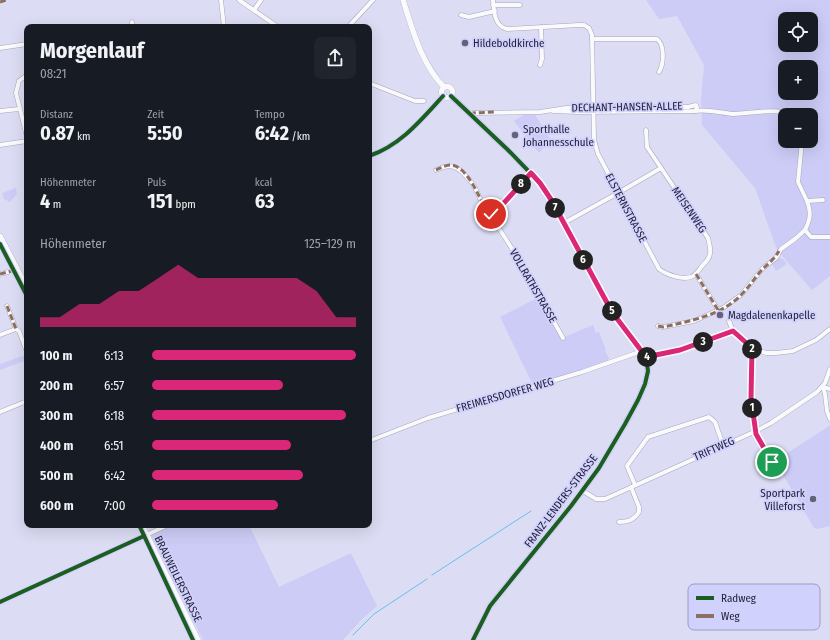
<!DOCTYPE html>
<html lang="de">
<meta charset="utf-8">
<style>
:root{--surface:#171b24;--page:#20242c;--text:#f1f3f6;--muted:#9ea1a6;--accent:#db2777}
body{margin:0;font-family:"Fira Sans Condensed",sans-serif;background:var(--page);color:var(--text);height:100vh;display:flex;flex-direction:column;font-size:15px;white-space:nowrap}
*{box-sizing:border-box;margin:0}
p{font-size:13px;color:var(--muted)}
.icon{flex:none;width:22px;height:22px;fill:none;stroke:currentColor;stroke-width:2;stroke-linecap:round;stroke-linejoin:round}
.map{position:relative;flex:1;overflow:hidden}
.drawer{position:absolute;left:24px;top:24px;width:348px;height:504px;display:flex;flex-direction:column;background:var(--surface);border-radius:8px;box-shadow:0 4px 16px #0002}
.drawer>*{flex:none}
.buttons{position:absolute;left:778px;top:12px;display:grid;gap:8px}
.buttons a{display:grid;place-items:center;width:40px;height:40px;border-radius:8px;background:var(--surface);box-shadow:0 4px 16px #0002;font-size:20px}
.pin{position:absolute;display:grid;place-items:center;width:34px;height:34px;color:#fff;margin:-17px;border:2px solid #fff;border-radius:50%;box-shadow:0 1px 4px #0007}
.km{position:absolute;width:20px;height:20px;margin:-10px;border-radius:50%;background:#222;color:#fff;font-size:11px;line-height:20px;text-align:center}
.round{display:grid;place-items:center;flex:none;width:42px;height:42px;border-radius:8px;background:var(--page)}
.headline{display:flex;align-items:center;justify-content:space-between;height:68px;padding:0 16px}
h1{font-size:22px;font-weight:700;line-height:30px}
.metrics{display:grid;grid-template-columns:repeat(3,1fr);gap:6px;height:68px;padding:4px 16px}
.metrics div{display:grid;align-content:center}
.metrics b{font-size:20px;font-weight:700}
.metrics small{font-size:11px;font-weight:400}
.metrics p{font-size:11px}
.chart{height:112px;padding:8px 16px}
.chart p{display:flex;justify-content:space-between}
.chart svg{width:100%;height:72px;margin-top:4px;fill:var(--accent);opacity:.7}
ul{padding:0 16px;list-style:none;font-size:13px}
li{display:grid;grid-template-columns:64px 48px 1fr;align-items:center;height:30px}
li i{height:10px;border-radius:5px;background:var(--accent)}
.map>svg:first-child{display:block}
.green{fill:#cdccf7;fill-rule:evenodd}
.lines{fill:none;stroke-linecap:round;stroke-linejoin:round}
.stream{stroke:#66c1e7;stroke-width:1}
.street-casing{stroke:#a7a6ba;stroke-width:5}
.secondary-casing{stroke:#a7a6ba;stroke-width:6}
.street{stroke:#fafafd;stroke-width:4}
.secondary{stroke:#fafafd;stroke-width:5.5}
.quiet{stroke:#8d6e63;stroke-width:3;stroke-dasharray:6 3;stroke-linecap:butt}
.cycleway-casing{stroke:#d1d1fe;stroke-width:6}
.cycleway{stroke:#1b5e20;stroke-width:4}
.route-casing{stroke:#fff;stroke-width:8}
.route{stroke:#db2777;stroke-width:5}
.poi-dot{fill:#636278;stroke:#d1d1fe;stroke-width:1.5}
.labels{text-anchor:middle;dominant-baseline:central;stroke-width:3.5;stroke-linejoin:round;paint-order:stroke}
.poi-label{font-size:11px;fill:#222136;stroke:#d1d1fe;text-anchor:start}
.street-label{font-size:11px;fill:#222136;stroke:#d1d1fe}
.key{fill:#d1d1fe;stroke:#9c9cc2;stroke-width:1}
.key-label{font-size:11px;fill:#222136}
</style>
<div class="map">
<svg width="830" height="640" viewBox="0 0 830 640">
<rect width="100%" height="100%" fill="#dcdcf4"/>
<!-- green -->
<g class="green">
<path d="M646,0H830V276L812,290L777,250L755,188L702,125L701,99L704,65L677,16L659,19ZM785,19H811V45H785ZM785,67H811V93H785ZM785,115H811V141H785Z"/>
<polygon points="523,115 535,115 551,140 539,153 514,121"/>
<polygon points="16,188 17,194 10,202 4,199 2,193"/>
<polygon points="779,258 783,259 787,264 776,271 771,263"/>
<polygon points="537,298 540,299 562,338 593,325 596,333 599,332 606,350 605,351 609,358 608,361 533,385 500,317"/>
<polygon points="25,355 27,360 0,370 0,364"/>
<polygon points="829,426 830,426 830,526 817,529 814,528 775,461"/>
<polygon points="172,525 249,525 279,587 351,553 377,606 362,619 343,640 203,640 151,534"/>
</g>
<g class="lines">
<!-- stream -->
<g class="stream">
<polyline points="432,575 531,511"/>
<polyline points="353,635 374,614 427,579"/>
</g>
<!-- street casing -->
<g class="street-casing">
<g id="street">
<polyline points="221,0 224,27"/>
<polyline points="239,0 278,27"/>
<path d="M493,0C494,11 494,26 507,29L579,25H584L589,28L592,35L594,140L598,154L659,269C667,275 682,280 691,277C696,275 699,270 702,266C706,262 710,258 710,253C711,248 709,243 708,238L647,147L646,130"/>
<polyline points="493,5 520,5"/>
<polyline points="254,10 261,0"/>
<polyline points="461,15 469,17 495,11"/>
<polyline points="132,27 132,22"/>
<polyline points="348,27 373,0"/>
<path d="M592,39H657C665,45 664,64 659,72"/>
<polyline points="0,48 27,44"/>
<polyline points="540,65 542,59 541,27"/>
<polyline points="27,75 19,81 16,93 27,137"/>
<polyline points="369,83 415,101 424,101"/>
<polyline points="0,111 19,109"/>
<path d="M695,111C708,109 720,113 733,114C752,114 774,107 792,115"/>
<polyline points="470,114 473,113 540,112 566,108 593,107 688,107 696,105 697,108 695,111 578,112 553,111"/>
<polyline points="802,141 798,182 807,201"/>
<polyline points="0,145 27,141"/>
<path d="M369,156C401,145 421,120 443,96"/>
<path d="M436,170C447,165 454,164 463,173C468,178 472,182 475,188C480,196 482,209 491,214"/>
<polyline points="531,173 503,204 493,210 491,216 518,258 563,338"/>
<polyline points="564,223 618,193 661,168"/>
<path d="M805,230C811,218 811,212 807,201L823,200"/>
<polyline points="0,274 8,272"/>
<polyline points="696,274 718,310"/>
<polyline points="7,306 16,329 19,331 27,352"/>
<polyline points="729,321 733,331 752,348 766,353 776,353 793,351 816,340 830,329"/>
<polyline points="658,326 663,327 694,321 723,308 741,295 763,268 776,258 781,249 795,239 805,230 811,237 830,237"/>
<polyline points="0,335 16,329"/>
<polyline points="752,348 751,398 756,435 777,469"/>
<polyline points="646,357 681,350 733,331"/>
<polyline points="823,387 825,394 827,411 830,419"/>
<polyline points="823,387 830,389"/>
<polyline points="0,412 27,401"/>
<polyline points="369,441 428,418 582,372 642,351"/>
<polyline points="635,485 627,466 648,437 709,417 715,422 723,445"/>
<polyline points="583,491 596,499 605,499 756,431 771,423 817,392 825,383 830,369"/>
<path d="M619,522C628,522 634,520 639,512V507L631,487"/>
<polyline points="144,536 168,525"/>
</g>
</g>
<!-- secondary casing -->
<g class="secondary-casing">
<g id="secondary">
<path d="M403,0C413,31 421,63 444,87"/>
<circle cx="447" cy="92" r="5.5"/>
<polyline points="451,96 508,150 540,183 551,201 612,312 646,357 648,371 645,384 638,400 625,424 599,468 571,506 490,606 473,640"/>
<polyline points="0,236 27,288"/>
<polyline points="142,525 198,640"/>
</g>
</g>
<!-- street -->
<use href="#street" class="street"/>
<!-- secondary -->
<use href="#secondary" class="secondary"/>
<!-- quiet -->
<g class="quiet">
<polyline points="0,2 6,0"/>
<polyline points="470,114 473,113 495,112"/>
<path d="M436,170C441,168 445,165 451,165C467,166 480,198 486,211"/>
<polyline points="0,274 15,270"/>
<polyline points="696,274 718,310"/>
<polyline points="7,306 16,329"/>
<path d="M658,326L663,327C691,321 722,315 742,294C749,287 754,279 760,272C767,264 774,260 779,251"/>
</g>
<!-- cycleway casing -->
<g class="cycleway-casing">
<g id="cycleway">
<polyline points="451,96 508,150 540,183 551,201 612,312 646,357 648,371 645,384 638,400 625,424 599,468 571,506 490,606 473,640"/>
<path d="M369,156C401,145 421,120 443,96"/>
<polyline points="0,244 27,296"/>
<polyline points="139,525 193,640"/>
<polyline points="0,602 144,536"/>
</g>
</g>
<!-- cycleway -->
<use href="#cycleway" class="cycleway"/>
</g>
<g class="lines">
<!-- route casing -->
<g class="route-casing">
<polyline id="route" points="491,214 493,210 503,204 531,173 540,183 552,201 612,312 646,357 680,350 733,331 752,348 751,398 756,434 772,462"/>
</g>
<!-- route -->
<use href="#route" class="route"/>
</g>
<!-- markers -->
<g class="poi-dot">
<circle cx="465" cy="43" r="4"/>
<circle cx="515" cy="135" r="4"/>
<circle cx="720" cy="315" r="4"/>
<circle cx="813" cy="499" r="4"/>
</g>
<g class="labels">
<!-- poi labels -->
<g class="poi-label">
<text x="473" y="43">Hildeboldkirche</text>
<text x="523" y="129">Sporthalle<tspan x="523" dy="13">Johannesschule</tspan></text>
<text x="728" y="315">Magdalenenkapelle</text>
<text x="805" y="493" text-anchor="end">Sportpark<tspan x="805" dy="13">Villeforst</tspan></text>
</g>
<!-- street labels -->
<g class="street-label">
<text transform="translate(627 107) rotate(-1)">DECHANT-HANSEN-ALLEE</text>
<text transform="translate(626 208) rotate(62)">ELSTERNSTRASSE</text>
<text transform="translate(689 210) rotate(56)">MEISENWEG</text>
<text transform="translate(533 286) rotate(60)">VOLLRATHSTRASSE</text>
<text transform="translate(505 395) rotate(-16)">FREIMERSDORFER WEG</text>
<text transform="translate(714 449) rotate(-24)">TRIFTWEG</text>
<text transform="translate(561 501) rotate(-53)">FRANZ-LENDERS-STRASSE</text>
<text transform="translate(178 579) rotate(64)">BRAUWEILERSTRASSE</text>
</g>
</g>
<!-- legend -->
<rect x="688" y="584" width="132" height="46" rx="6" class="key"/>
<rect x="696" y="596" width="18" height="4" fill="#1b5e20"/>
<rect x="696" y="614" width="18" height="4" fill="#8d6e63"/>
<g class="key-label">
<text x="721" y="602">Radweg</text>
<text x="721" y="620">Weg</text>
</g>
</svg>
<div class="buttons">
<a><svg class="icon" aria-label="locate" viewBox="0 0 24 24"><circle cx="12" cy="12" r="6"/><path d="M12 2v4M12 18v4M2 12h4M18 12h4"/></svg></a>
<a>+</a>
<a>−</a>
</div>
<div class="pin" style="left:772px;top:462px;background:#1e9e55"><svg class="icon" aria-label="arrive" viewBox="0 0 24 24"><path d="M6 21V4h12l-3 4 3 4H6"/></svg></div>
<div class="pin" style="left:491px;top:214px;background:#d93025"><svg class="icon" aria-label="check" viewBox="0 0 24 24"><path d="M5 12l5 5 9-10"/></svg></div>
<b class="km" style="left:752px;top:408px">1</b>
<b class="km" style="left:752px;top:349px">2</b>
<b class="km" style="left:703px;top:342px">3</b>
<b class="km" style="left:647px;top:357px">4</b>
<b class="km" style="left:612px;top:311px">5</b>
<b class="km" style="left:583px;top:260px">6</b>
<b class="km" style="left:555px;top:208px">7</b>
<b class="km" style="left:521px;top:184px">8</b>
<section class="drawer">
<div class="headline"><div><h1>Morgenlauf</h1><p>08:21</p></div><a class="round"><svg class="icon" aria-label="share" viewBox="0 0 24 24"><path d="M12 15V3M7 8l5-5 5 5M5 13v7h14v-7"/></svg></a></div>
<div class="metrics">
<div><p>Distanz</p><b>0.87<small> km</small></b></div>
<div><p>Zeit</p><b>5:50</b></div>
<div><p>Tempo</p><b>6:42<small> /km</small></b></div>
</div>
<div class="metrics">
<div><p>Höhenmeter</p><b>4<small> m</small></b></div>
<div><p>Puls</p><b>151<small> bpm</small></b></div>
<div><p>kcal</p><b>63</b></div>
</div>
<div class="chart"><p><span>Höhenmeter</span>125–129 m</p>
<svg viewBox="0 0 160 44" preserveAspectRatio="none"><path d="M0 44V38L10 38L20 30L30 30L40 22L50 22L60 14L70 6L80 14L90 14L100 14L110 14L120 14L130 14L140 22L150 38L160 38V44z"/></svg>
</div>
<ul>
<li><b>100 m</b>6:13<i style="width:100%"></i></li>
<li><b>200 m</b>6:57<i style="width:64%"></i></li>
<li><b>300 m</b>6:18<i style="width:95%"></i></li>
<li><b>400 m</b>6:51<i style="width:68%"></i></li>
<li><b>500 m</b>6:42<i style="width:74%"></i></li>
<li><b>600 m</b>7:00<i style="width:62%"></i></li>
</ul>
</section>
</div>
